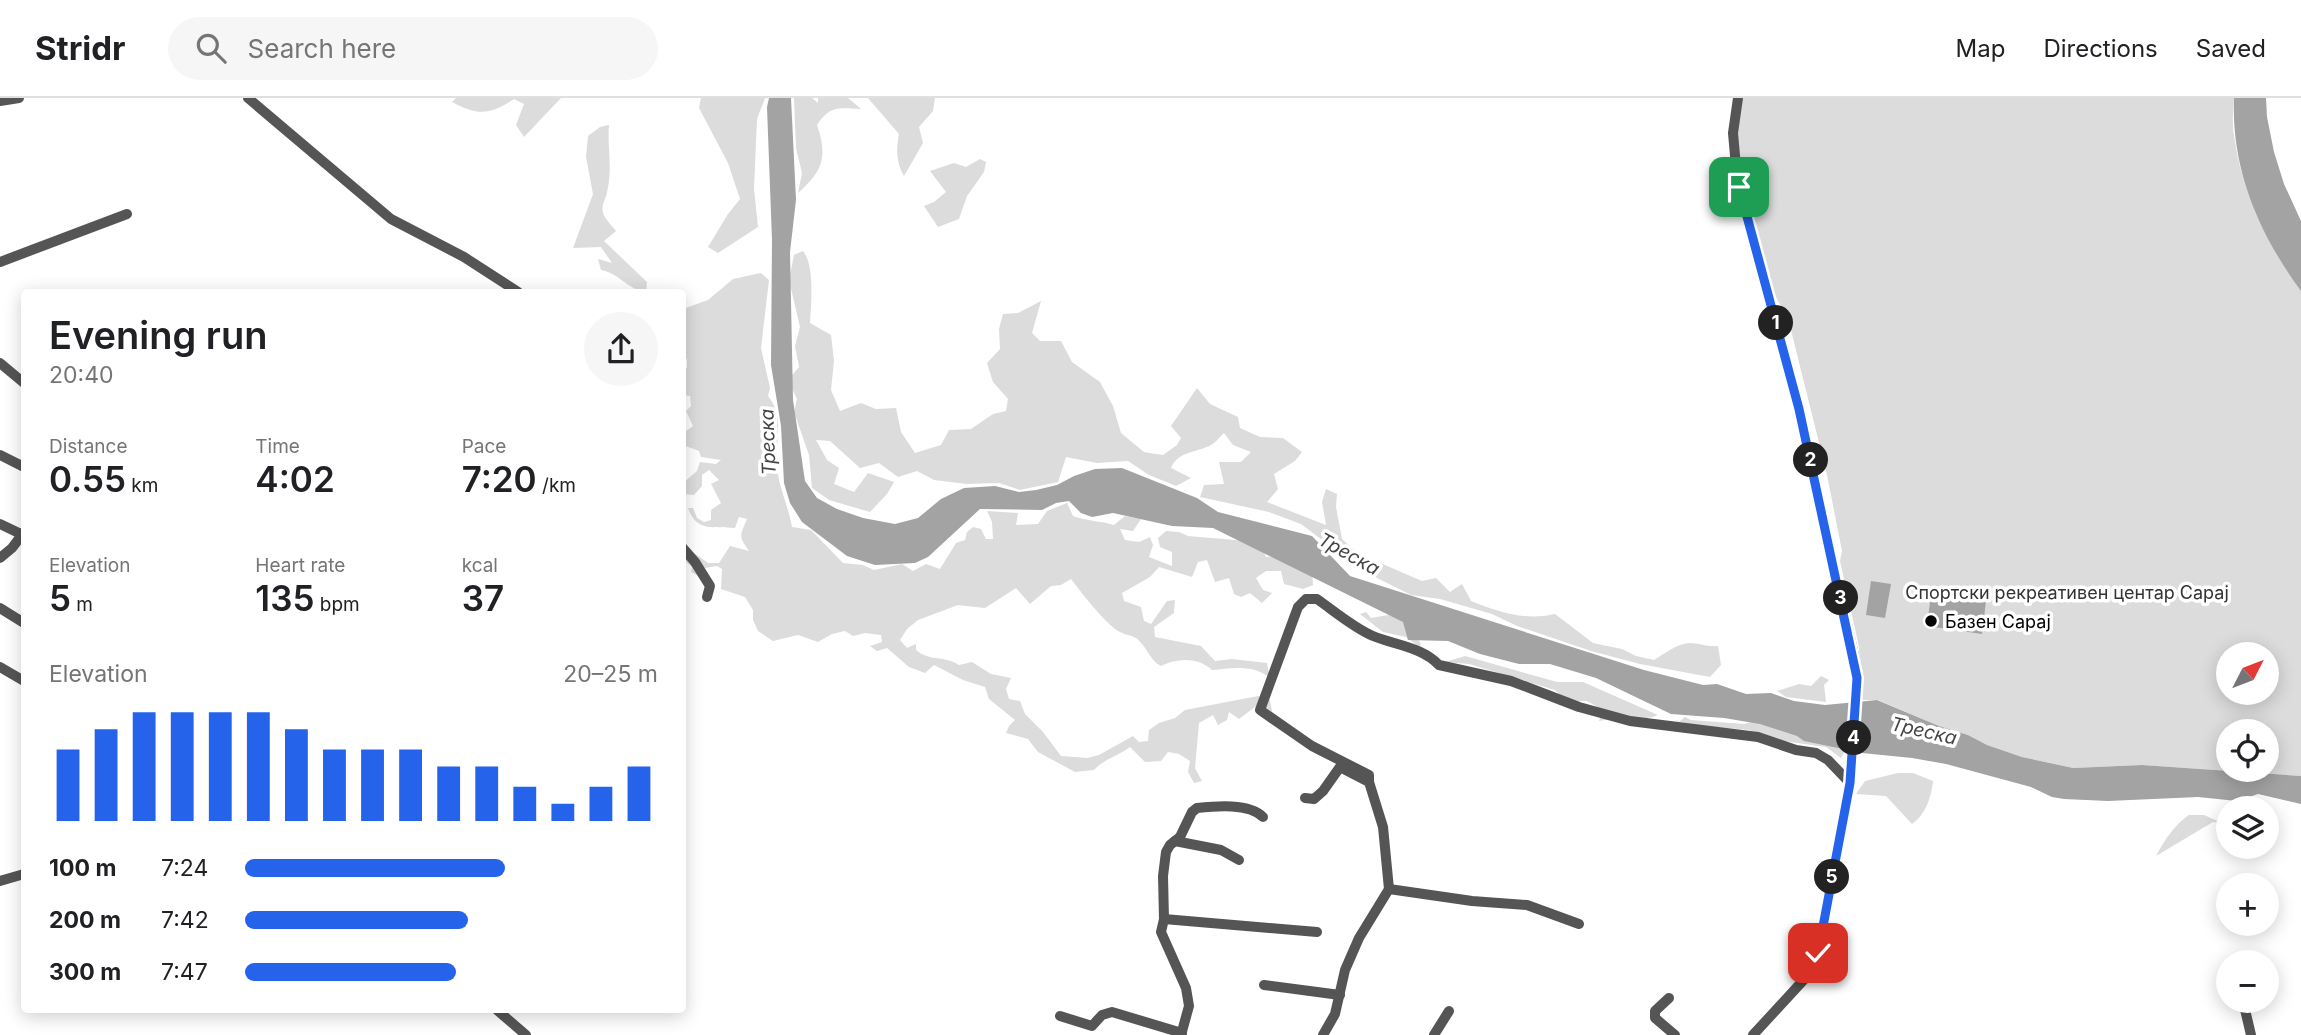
<!DOCTYPE html>
<meta charset="utf-8">
<style>
:root{--surface:#fff;--page:#f6f6f6;--text:#202124;--muted:#757577;--line:#e0e0e0;--accent:#2563eb}
body{margin:0;font-family:Inter,sans-serif;background:var(--page);color:var(--text);height:100vh;display:flex;flex-direction:column;font-size:26px;white-space:nowrap}
*{box-sizing:border-box;margin:0}
p{font-size:23px;color:var(--muted)}
.icon{flex:none;width:38px;height:38px;fill:none;stroke:currentColor;stroke-width:2;stroke-linecap:round;stroke-linejoin:round}
.map{position:relative;flex:1;overflow:hidden}
.panel{position:absolute;left:21px;top:191px;width:665px;height:724px;display:flex;flex-direction:column;background:var(--surface);border-radius:7px;box-shadow:0 4px 18px #0003}
.panel>*{flex:none}
.needle{width:46px;rotate:48deg}
.controls{position:absolute;left:2216px;top:544px;display:grid;gap:14px}
.controls a{display:grid;place-items:center;width:63px;height:63px;border-radius:50%;background:var(--surface);box-shadow:0 4px 18px #0003;font-size:35px}
.pin{position:absolute;display:grid;place-items:center;width:60px;height:60px;color:#fff;margin:-30px;border-radius:14px;box-shadow:0 4px 10px #0006}
.km{position:absolute;width:35px;height:35px;margin:-18px;border-radius:50%;background:#222;color:#fff;font-size:19px;line-height:35px;text-align:center}
.round{display:grid;place-items:center;flex:none;width:74px;height:74px;border-radius:37px;background:var(--page)}
.overview{display:flex;align-items:center;justify-content:space-between;height:119px;padding:0 28px}
h1{font-size:38px;font-weight:600;line-height:52px}
.metrics{display:grid;grid-template-columns:repeat(3,1fr);gap:10px;height:119px;padding:7px 28px}
.metrics div{display:grid;align-content:center}
.metrics b{font-size:35px;font-weight:600}
.metrics small{font-size:19px;font-weight:400}
.metrics p{font-size:19px}
.chart{height:196px;padding:14px 28px}
.chart p{display:flex;justify-content:space-between}
.chart svg{width:100%;height:126px;margin-top:7px;stroke:var(--accent);stroke-width:6}
ul{padding:0 28px;list-style:none;font-size:23px}
li{display:grid;grid-template-columns:112px 84px 1fr;align-items:center;height:52px}
li i{height:18px;border-radius:9px;background:var(--accent)}
header{display:flex;align-items:center;gap:42px;box-sizing:border-box;height:98px;padding:0 35px;background:var(--surface);border-bottom:2px solid var(--line)}
header strong{font-size:33px}
nav{display:flex;gap:38px;margin-inline-start:auto;font-size:24px}
.search{width:490px;height:63px;background:var(--page);display:flex;align-items:center;gap:18px;box-sizing:border-box;padding:0 24px;border-radius:38px;color:var(--muted);font-size:26px}
.map>svg:first-child{display:block}
.green{fill:#dcdcdc;fill-rule:evenodd}
.water{fill:#a3a3a3}
.lines{fill:none;stroke-linecap:round;stroke-linejoin:round}
.minor{stroke:#555;stroke-width:10}
.route-casing{stroke:#fff;stroke-width:14}
.route{stroke:#2563eb;stroke-width:9}
.poi-dot{fill:#000;stroke:#fff;stroke-width:2.5}
.labels{text-anchor:middle;dominant-baseline:central;stroke-width:7;stroke-linejoin:round;paint-order:stroke}
.park-label{font-size:18px;fill:#333;stroke:#fff}
.poi-label{font-size:18px;fill:#000;stroke:#fff;text-anchor:start}
.water-label{font-size:19px;font-style:italic;fill:#444;stroke:#fff}
</style>
<header>
<strong>Stridr</strong>
<div class="search"><svg class="icon" aria-label="search" viewBox="0 0 24 24"><circle cx="10" cy="10" r="6"/><path d="M15 15l6 6"/></svg>Search here</div>
<nav><a>Map</a><a>Directions</a><a>Saved</a></nav>
</header>
<div class="map">
<svg width="2301" height="937" viewBox="0 0 2301 937">
<rect width="100%" height="100%" fill="#fff"/>
<!-- green -->
<g class="green">
<path d="M456,0H561L524,39L516,27L524,6L514,1C490,17 478,18 452,4Z"/>
<polygon points="701,0 765,0 757,21 754,91 758,129 718,155 708,149 728,116 740,101 728,65 699,10"/>
<path d="M794,0H812L818,5V0H848L861,11C839,10 830,7 817,27C828,59 823,73 798,95L802,75L796,50Z"/>
<path d="M868,0H935L933,13L919,29L923,45L904,78C896,64 896,51 899,36Z"/>
<path d="M1740,0H2234C2233,12 2232,26 2234,38C2242,95 2267,147 2301,193V678L2142,667L2073,670L2022,659L1987,647L1968,637L1939,628L1878,602H1861L1859,549L1840,463L1842,453L1827,377L1789,224L1767,182L1739,78L1735,33ZM2228,556H2266V595H2228ZM2228,634H2266V672H2228Z"/>
<path d="M609,27C607,49 613,71 607,94C606,101 601,106 603,115C605,121 612,128 616,133L604,143L647,184L646,194C626,191 621,176 601,172L598,161L612,165L601,149L573,150L593,96L586,59L588,38L600,29Z"/>
<polygon points="980,61 986,64 984,74 967,98 959,121 938,129 924,108 934,104 946,94 930,73 954,65 966,69"/>
<path d="M803,153C815,168 811,206 810,225L831,237L834,263L831,292L840,313L861,305L876,311L896,310L901,334L915,355L941,347L949,332L971,331L993,316L1006,313L1008,301L993,284L987,265L1000,251L999,231L1003,216L1018,215L1041,203L1032,235L1040,243H1061L1072,264L1100,284L1113,308L1121,335L1144,354L1163,357L1177,347L1181,340L1171,328L1197,290L1210,306L1238,319L1240,330L1260,339L1283,340L1302,354L1295,363L1274,376L1278,391L1267,404L1326,427L1322,404L1326,391L1337,396L1336,409L1342,441L1357,455L1422,483L1436,480L1450,494L1462,486L1471,503C1499,514 1525,523 1555,516L1593,545L1622,551L1636,558L1654,562C1664,556 1678,545 1690,545C1698,545 1708,549 1718,548L1721,567L1710,579L1640,566L1591,553L1517,528L1492,516L1440,501L1411,497L1347,465L1322,442L1301,426L1269,414L1200,399L1204,387L1224,386L1219,364H1241L1251,354L1233,347L1224,335C1220,339 1215,345 1211,347C1196,355 1178,353 1171,370L1191,380L1176,388L1149,377L1128,363L1097,365L1066,359L1058,384L1020,392L999,385L967,386L934,382L917,373L898,379L879,365L860,370L830,343L816,342L827,362L839,370L834,386L854,394L868,375L894,384L887,396L870,414L829,402L812,390L809,357L794,314L797,301L788,282L799,269L795,248L800,229L789,182L794,157Z"/>
<path d="M761,175L769,182L761,250L770,290L768,298C785,319 775,344 777,369C778,387 789,410 792,429L811,432L843,465L863,467L874,472L902,466L913,473L926,466L940,471L956,445L965,442L967,434L973,429L981,431L986,441H993L992,424L987,413L1018,415L1016,427L1038,426L1047,413L1067,405L1073,418C1087,423 1101,423 1114,427L1125,418L1141,421L1133,433L1120,431L1125,442L1139,444L1150,439L1153,447L1149,459L1172,468V454L1160,449L1158,440L1166,433L1179,434L1188,438L1259,444L1266,459L1286,457L1312,471L1313,487L1303,491L1284,486L1281,473H1266L1256,480L1263,492L1272,495L1262,505L1250,495L1241,499L1234,496L1229,480L1215,484L1207,462L1198,464L1192,479L1159,469L1150,479L1122,495L1124,503L1141,509L1144,523L1151,526L1167,503L1175,502L1174,515L1154,529L1155,539L1201,548L1215,563L1232,561L1267,565L1270,580C1254,566 1231,570 1212,572C1198,559 1177,560 1161,568C1149,562 1147,548 1136,540C1131,537 1125,537 1120,534C1106,527 1081,494 1071,481L1061,487L1051,488L1030,506L1016,490L985,510L958,507L918,522L907,531L900,542L907,550L916,546V552C930,564 944,557 959,567L972,564L991,576L1011,580L1006,591L1009,601L1020,603L1025,616L1043,634L1061,658L1087,660L1099,657L1133,638L1139,644L1148,643L1149,632L1159,625L1175,620L1185,612L1258,598L1270,602L1272,613L1267,620L1259,606L1239,621L1229,614L1227,622L1218,627L1213,617L1199,625L1195,670L1202,683L1194,685L1188,674L1190,663L1179,656L1168,654L1161,663L1145,664L1130,649C1118,658 1104,661 1094,672L1075,674L1038,654L1028,641L1006,635L1009,628L1015,622L989,601L985,589L963,582L934,567L925,575L909,569L887,550L877,553L870,548L882,544L881,537L865,535L853,538L845,533L832,536L818,544L798,537L773,543L758,533L753,522V512L745,499L721,491L722,471L717,468L705,470L698,461L702,480L691,474L692,469L686,464L683,466V447L708,465H719L730,448L749,453C738,437 740,438 747,421L739,419L735,430C713,428 697,435 688,410H693L697,420L704,424L711,422V412L721,405L711,386L719,382L709,372L702,377V388L694,397L683,396V385L697,373L700,364L716,366L721,362L701,359L699,353L683,347V330L686,333L693,328L686,313L691,308L690,298L683,297V269L687,270V261L683,259V211L708,202L733,181Z"/>
<polygon points="1366,514 1371,520 1388,517 1404,520 1421,546 1419,549 1406,539 1383,534 1360,516"/>
<path d="M1465,558L1557,584H1583L1658,617C1638,625 1621,618 1599,623L1603,612L1587,603H1566L1555,592L1469,566L1445,564Z"/>
<polygon points="1821,578 1829,582 1824,587 1826,604 1786,599 1777,593 1799,586 1811,588"/>
<polygon points="1685,619 1691,622 1744,626 1758,622 1810,642 1846,651 1841,660 1826,649 1777,642 1749,632 1693,627 1673,622 1680,623"/>
<path d="M1898,675H1913L1933,683C1931,700 1926,716 1912,726L1886,698L1856,696L1865,683Z"/>
<path d="M2189,717H2204L2222,725L2213,724L2156,758C2164,743 2174,727 2189,717Z"/>
</g>
<!-- water -->
<g class="water">
<polygon points="769,0 791,0 796,102 790,154 793,302 805,383 817,400 837,411 863,420 895,426 918,420 941,401 964,390 995,388 1019,394 1036,392 1057,387 1074,378 1095,371 1122,370 1197,400 1218,414 1312,438 1350,478 1644,572 1703,587 1717,586 1746,596 1771,595 1794,603 1825,607 1877,602 1939,628 1968,637 1987,647 2022,659 2073,670 2142,667 2301,678 2301,706 2258,696 2237,703 2198,699 2108,703 2064,701 2052,699 2031,689 1946,666 1912,660 1862,655 1804,643 1797,638 1760,626 1724,620 1671,616 1596,580 1550,566 1519,566 1480,556 1448,543 1408,542 1403,524 1213,430 1172,428 1113,415 1092,419 1081,415 1069,403 1056,405 1042,412 980,411 928,459 915,465 875,467 847,458 802,424 790,405 784,385 781,328 771,267 772,142 767,9"/>
<path d="M2234,0H2266L2267,19L2274,54L2284,86L2301,123V193C2259,136 2231,72 2234,0Z"/>
<polygon points="1871,483 1891,486 1885,520 1866,517"/>
<polygon points="1931,496 1986,503 1982,536 1927,528"/>
</g>
<g class="lines">
<!-- minor -->
<g class="minor">
<polyline points="248,0 391,121 464,159 518,194"/>
<polyline points="1738,0 1733,35 1737,80 1799,311 1854,557 1857,587 1851,677 1818,855 1810,875 1753,937"/>
<polyline points="0,3 19,0"/>
<polyline points="0,164 127,116"/>
<polyline points="0,265 24,285"/>
<polyline points="0,357 24,369"/>
<polyline points="0,426 23,437"/>
<polyline points="682,449 695,464 710,488 707,499"/>
<polyline points="0,460 12,450 24,434"/>
<polyline points="0,510 24,525"/>
<polyline points="0,569 24,583"/>
<path d="M1369,684V677L1312,648L1260,612L1298,509L1306,501H1317C1334,513 1354,530 1373,538C1395,547 1422,549 1439,567L1511,583L1579,609L1630,623L1758,639L1796,652L1816,655L1828,662L1850,685"/>
<polyline points="1305,700 1314,701 1323,693 1340,669 1369,684 1383,729 1389,791 1359,840 1345,872 1335,916 1323,937"/>
<polyline points="1175,743 1221,752 1239,762"/>
<polyline points="0,783 24,776"/>
<polyline points="1389,791 1472,803 1527,807 1579,826"/>
<polyline points="1164,821 1317,834"/>
<polyline points="1264,887 1340,897"/>
<polyline points="1669,900 1655,913 1655,920 1675,937"/>
<polyline points="2243,903 2251,937"/>
<polyline points="497,912 526,937"/>
<polyline points="1060,918 1092,928 1102,917 1112,914 1182,935"/>
<path d="M1181,937L1189,908L1186,890L1161,834L1164,821L1163,778L1166,754L1170,747L1180,739L1192,714L1197,710C1216,708 1249,705 1263,719"/>
<polyline points="1434,937 1449,913"/>
</g>
</g>
<g class="lines">
<!-- route casing -->
<g class="route-casing">
<polyline id="route" points="1739,89 1799,311 1857,580 1850,685 1818,855"/>
</g>
<!-- route -->
<use href="#route" class="route"/>
</g>
<!-- markers -->
<circle class="poi-dot" cx="1931" cy="523" r="7"/>
<g class="labels">
<!-- park labels -->
<g class="park-label">
<text x="2067" y="494">Спортски рекреативен центар Сарај</text>
</g>
<!-- poi labels -->
<g class="poi-label">
<text x="1945" y="523">Базен Сарај</text>
</g>
<!-- water labels -->
<g class="water-label">
<text transform="translate(768 344) rotate(-92)">Треска</text>
<text transform="translate(1349 456) rotate(29)">Треска</text>
<text transform="translate(1924 633) rotate(13)">Треска</text>
</g>
</g>
</svg>
<div class="controls">
<a><svg class="needle" viewBox="-14 -14 28 28"><path d="M0-13l5 13h-10z" fill="#e53935"/><path d="M0 13l5-13h-10z" fill="#757577"/></svg></a>
<a><svg class="icon" aria-label="locate" viewBox="0 0 24 24"><circle cx="12" cy="12" r="6"/><path d="M12 2v4M12 18v4M2 12h4M18 12h4"/></svg></a>
<a><svg class="icon" aria-label="layers" viewBox="0 0 24 24"><path d="M12 4l9 5-9 5-9-5zM3 14l9 5 9-5"/></svg></a>
<a>+</a>
<a>−</a>
</div>
<div class="pin" style="left:1739px;top:89px;background:#1e9e55"><svg class="icon" aria-label="arrive" viewBox="0 0 24 24"><path d="M6 21V4h12l-3 4 3 4H6"/></svg></div>
<div class="pin" style="left:1818px;top:855px;background:#d93025"><svg class="icon" aria-label="check" viewBox="0 0 24 24"><path d="M5 12l5 5 9-10"/></svg></div>
<b class="km" style="left:1776px;top:225px">1</b>
<b class="km" style="left:1811px;top:362px">2</b>
<b class="km" style="left:1841px;top:500px">3</b>
<b class="km" style="left:1854px;top:640px">4</b>
<b class="km" style="left:1832px;top:779px">5</b>
<section class="panel">
<div class="overview"><div><h1>Evening run</h1><p>20:40</p></div><a class="round"><svg class="icon" aria-label="share" viewBox="0 0 24 24"><path d="M12 15V3M7 8l5-5 5 5M5 13v7h14v-7"/></svg></a></div>
<div class="metrics">
<div><p>Distance</p><b>0.55<small> km</small></b></div>
<div><p>Time</p><b>4:02</b></div>
<div><p>Pace</p><b>7:20<small> /km</small></b></div>
</div>
<div class="metrics">
<div><p>Elevation</p><b>5<small> m</small></b></div>
<div><p>Heart rate</p><b>135<small> bpm</small></b></div>
<div><p>kcal</p><b>37</b></div>
</div>
<div class="chart"><p><span>Elevation</span>20–25 m</p>
<svg viewBox="0 0 160 44" preserveAspectRatio="none"><path d="M5 44V19M15 44V12M25 44V6M35 44V6M45 44V6M55 44V6M65 44V12M75 44V19M85 44V19M95 44V19M105 44V25M115 44V25M125 44V32M135 44V38M145 44V32M155 44V25"/></svg>
</div>
<ul>
<li><b>100 m</b>7:24<i style="width:63%"></i></li>
<li><b>200 m</b>7:42<i style="width:54%"></i></li>
<li><b>300 m</b>7:47<i style="width:51%"></i></li>
</ul>
</section>
</div>
